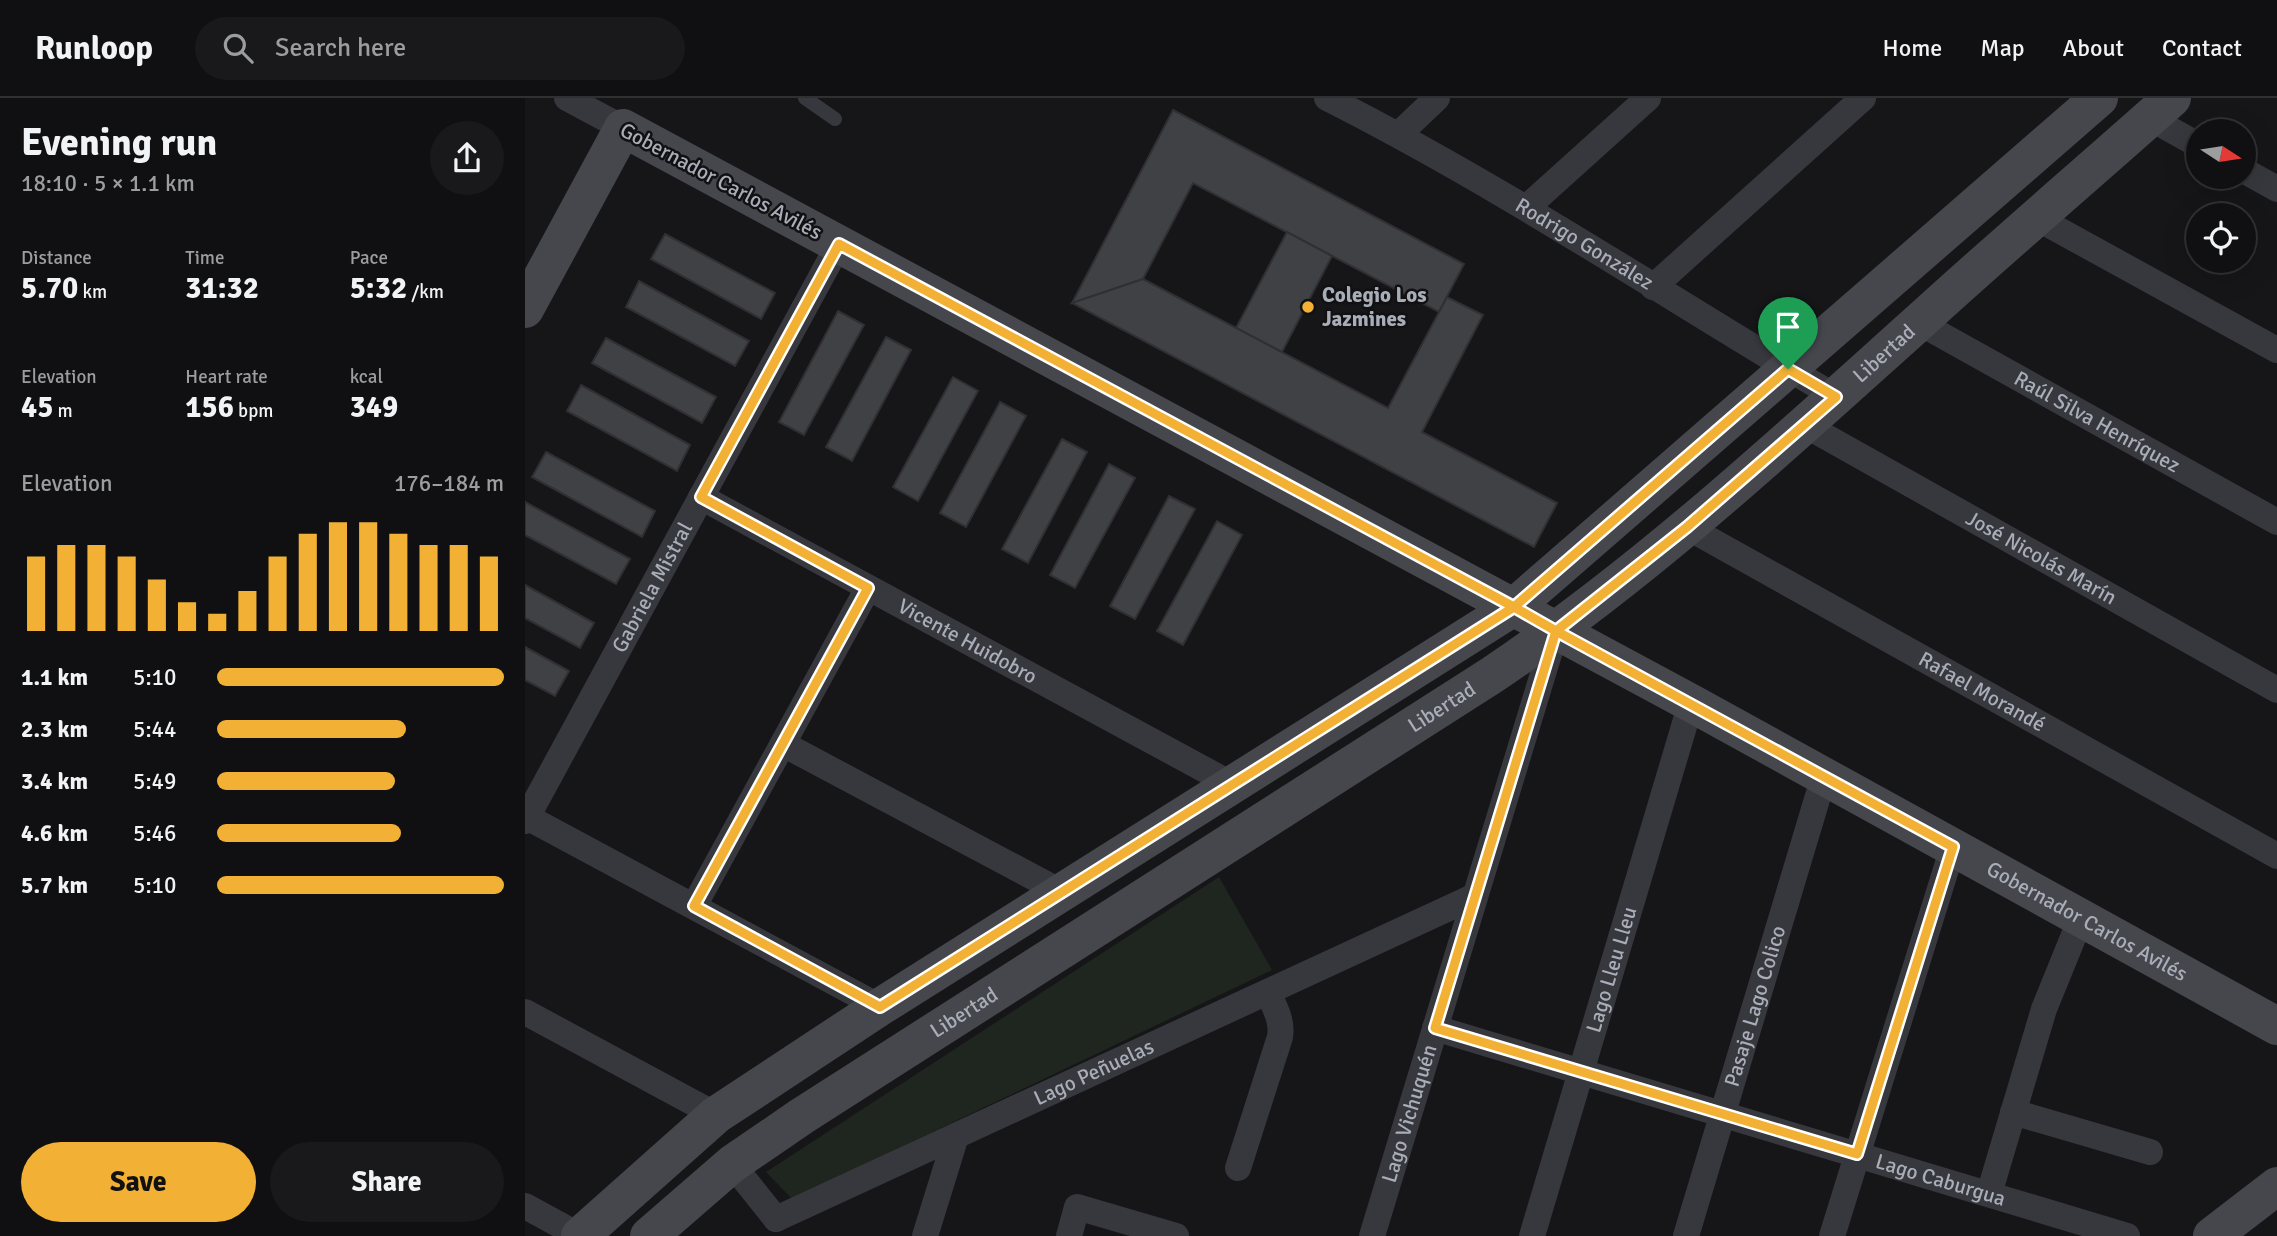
<!DOCTYPE html>
<meta charset="utf-8">
<style>
:root{--surface:#101012;--page:#19191b;--text:#f1f3f6;--muted:#9c9d9f;--line:#303032;--accent:#f2b134}
body{margin:0;font-family:Signika,sans-serif;background:var(--page);color:var(--text);height:100vh;display:flex;flex-direction:column;font-size:26px;white-space:nowrap}
*{box-sizing:border-box;margin:0}
p{font-size:23px;color:var(--muted)}
.icon{flex:none;width:38px;height:38px;fill:none;stroke:currentColor;stroke-width:2;stroke-linecap:round;stroke-linejoin:round}
.map{position:relative;flex:1;overflow:hidden}
.sheet{display:flex;flex-direction:column;background:var(--surface);width:525px}
.sheet>*{flex:none}
.needle{width:46px;rotate:102deg}
.tools{position:absolute;left:1661px;top:21px;display:grid;gap:14px}
.tools a{display:grid;place-items:center;width:70px;height:70px;border-radius:50%;background:var(--surface);box-shadow:0 7px 28px #0002,0 0 0 2px var(--line);font-size:35px}
.pin{position:absolute;display:grid;place-items:center;width:60px;height:60px;color:#fff;margin:-72px -30px;border-radius:50% 50% 50% 0;rotate:-45deg;box-shadow:0 0 7px #0007}
.pin .icon{rotate:45deg}
.round{display:grid;place-items:center;flex:none;width:74px;height:74px;border-radius:37px;background:var(--page)}
.headline{display:flex;align-items:center;justify-content:space-between;height:119px;padding:0 21px}
h1{font-size:38px;font-weight:800;line-height:52px}
.stats{display:grid;grid-template-columns:repeat(3,1fr);gap:10px;height:119px;padding:7px 21px}
.stats div{display:grid;align-content:center}
.stats b{font-size:30px;font-weight:800}
.stats small{font-size:19px;font-weight:400}
.stats p{font-size:19px}
.chart{height:196px;padding:14px 21px}
.chart p{display:flex;justify-content:space-between}
.chart svg{width:100%;height:126px;margin-top:7px;stroke:var(--accent);stroke-width:6}
.primary-button{display:flex;gap:14px;margin-top:auto;padding:14px 21px}
.primary-button a{flex:1;height:80px;border-radius:42px;background:var(--accent);color:#111;font-size:28px;font-weight:800;line-height:80px;text-align:center}
.primary-button a+a{background:var(--page);color:var(--text)}
ul{padding:0 21px;list-style:none;font-size:23px}
li{display:grid;grid-template-columns:112px 84px 1fr;align-items:center;height:52px}
li i{height:18px;border-radius:9px;background:var(--accent)}
header{display:flex;align-items:center;gap:42px;box-sizing:border-box;height:98px;padding:0 35px;background:var(--surface);border-bottom:2px solid var(--line)}
header strong{font-size:33px}
nav{display:flex;gap:38px;margin-inline-start:auto;font-size:24px}
.search{width:490px;height:63px;background:var(--page);display:flex;align-items:center;gap:18px;box-sizing:border-box;padding:0 24px;border-radius:38px;color:var(--muted);font-size:26px}
main{display:flex;flex:1;min-height:0}
.map>svg:first-child{display:block}
.green{fill:#1e261f}
.building{fill:#404145;stroke:#303034;stroke-width:2}
.lines{fill:none;stroke-linecap:round;stroke-linejoin:round}
.lane{stroke:#37383d;stroke-width:14}
.street{stroke:#37383d;stroke-width:26}
.secondary{stroke:#45474d;stroke-width:38}
.route-casing{stroke:#fff;stroke-width:14}
.route{stroke:#f2b134;stroke-width:9}
.poi-dot{fill:#f2b134;stroke:#111113;stroke-width:2.5}
.labels{text-anchor:middle;dominant-baseline:central;stroke-width:5;stroke-linejoin:round;paint-order:stroke}
.street-label{font-size:21px;fill:#a8adb8;stroke:#111113}
.poi-label{font-size:21px;font-weight:bold;fill:#a8adb8;stroke:#111113;text-anchor:start}
</style>
<header>
<strong>Runloop</strong>
<div class="search"><svg class="icon" aria-label="search" viewBox="0 0 24 24"><circle cx="10" cy="10" r="6"/><path d="M15 15l6 6"/></svg>Search here</div>
<nav><a>Home</a><a>Map</a><a>About</a><a>Contact</a></nav>
</header>
<main>
<section class="sheet">
<div class="headline"><div><h1>Evening run</h1><p>18:10 · 5 × 1.1 km</p></div><a class="round"><svg class="icon" aria-label="share" viewBox="0 0 24 24"><path d="M12 15V3M7 8l5-5 5 5M5 13v7h14v-7"/></svg></a></div>
<div class="stats">
<div><p>Distance</p><b>5.70<small> km</small></b></div>
<div><p>Time</p><b>31:32</b></div>
<div><p>Pace</p><b>5:32<small> /km</small></b></div>
</div>
<div class="stats">
<div><p>Elevation</p><b>45<small> m</small></b></div>
<div><p>Heart rate</p><b>156<small> bpm</small></b></div>
<div><p>kcal</p><b>349</b></div>
</div>
<div class="chart"><p><span>Elevation</span>176–184 m</p>
<svg viewBox="0 0 160 44" preserveAspectRatio="none"><path d="M5 44V18M15 44V14M25 44V14M35 44V18M45 44V26M55 44V34M65 44V38M75 44V30M85 44V18M95 44V10M105 44V6M115 44V6M125 44V10M135 44V14M145 44V14M155 44V18"/></svg>
</div>
<ul>
<li><b>1.1 km</b>5:10<i style="width:100%"></i></li>
<li><b>2.3 km</b>5:44<i style="width:66%"></i></li>
<li><b>3.4 km</b>5:49<i style="width:62%"></i></li>
<li><b>4.6 km</b>5:46<i style="width:64%"></i></li>
<li><b>5.7 km</b>5:10<i style="width:100%"></i></li>
</ul>
<div class="primary-button"><a>Save</a><a>Share</a></div>
</section>
<div class="map">
<svg width="1752" height="1138" viewBox="0 0 1752 1138">
<rect width="100%" height="100%" fill="#161618"/>
<!-- green -->
<polygon class="green" points="694,779 747,872 267,1101 241,1074"/>
<!-- building -->
<g class="building">
<polygon points="648,12 939,166 914,214 668,85 618,181 547,205"/>
<polygon points="762,134 807,158 757,254 711,230"/>
<polygon points="140,136 250,195 236,221 126,161"/>
<polygon points="618,181 863,310 922,199 958,217 897,334 1032,405 1009,449 547,205"/>
<polygon points="114,183 224,243 210,268 101,209"/>
<polygon points="313,213 339,227 279,337 254,324"/>
<polygon points="361,239 386,252 327,363 301,349"/>
<polygon points="81,240 191,299 177,325 67,265"/>
<polygon points="428,279 453,293 393,403 368,389"/>
<polygon points="56,287 165,347 152,373 42,313"/>
<polygon points="475,304 501,318 441,429 415,415"/>
<polygon points="537,341 562,354 503,465 477,451"/>
<polygon points="21,354 130,413 117,439 7,379"/>
<polygon points="584,366 610,380 550,490 525,477"/>
<polygon points="644,398 670,411 610,521 585,508"/>
<polygon points="0,404 105,461 91,486 0,437"/>
<polygon points="692,423 717,437 658,547 632,533"/>
<polygon points="0,487 69,525 55,550 0,520"/>
<polygon points="0,549 44,573 30,598 0,582"/>
</g>
<g class="lines">
<!-- lane -->
<polyline class="lane" points="280,0 310,21"/>
<!-- street -->
<g class="street">
<polyline points="42,0 98,30"/>
<path id="s1" d="M802,0C978,89 1142,199 1311,299"/>
<polyline points="1625,20 1673,47"/>
<polyline points="874,36 912,0"/>
<polyline points="1718,72 1752,91"/>
<polyline points="1001,110 1123,0"/>
<polyline points="1510,119 1752,252"/>
<polyline points="1128,189 1338,0"/>
<path id="s2" d="M1393,224L1752,424"/>
<path id="s3" d="M1280,327L1752,592"/>
<path id="s4" d="M176,399L708,687"/>
<path id="s5" d="M1162,429L1752,758"/>
<polyline points="258,646 536,794"/>
<polyline points="2,719 355,909"/>
<path id="s6" d="M0,723L314,146"/>
<polyline points="169,808 343,490"/>
<polyline points="0,914 191,1017"/>
<path id="s7" d="M910,930L1602,1138"/>
<polyline points="1488,1014 1625,1054"/>
<polyline points="207,1066 251,1121"/>
<path d="M713,1070L755,939C758,922 749,909 743,894"/>
<polyline points="1464,1096 1519,911 1556,820"/>
<polyline points="0,1108 55,1138"/>
<path id="s8" d="M251,1121L950,798"/>
<polyline points="400,1138 431,1038"/>
<polyline points="544,1138 552,1109 651,1138"/>
<path id="s9" d="M847,1138L1031,533"/>
<path id="s10" d="M1007,1138L1166,605"/>
<path id="s11" d="M1161,1138L1299,678"/>
<polyline points="1307,1138 1428,749"/>
</g>
<!-- secondary -->
<g class="secondary">
<path id="s12" d="M0,211L98,30L1166,605L1752,928"/>
<polyline points="55,1138 191,1017 355,909 989,509 1574,0"/>
<path id="s13" d="M124,1138L207,1066L277,1018L967,577C1120,474 1257,347 1394,224C1477,148 1563,75 1647,0"/>
<polyline points="1687,1138 1752,1088"/>
</g>
</g>
<g class="lines">
<!-- route casing -->
<g class="route-casing">
<polyline id="route" points="1263,271 989,509 355,909 169,808 343,490 176,399 314,146 989,509 1031,533 1428,749 1332,1056 910,930 1031,533 1162,429 1311,299 1263,271"/>
</g>
<!-- route -->
<use href="#route" class="route"/>
</g>
<!-- markers -->
<circle class="poi-dot" cx="783" cy="209" r="7"/>
<g class="labels">
<!-- street labels -->
<g class="street-label">
<text transform="translate(196 83) rotate(28)">Gobernador Carlos Avilés</text>
<text stroke="none"><textPath href="#s1" startOffset="296">Rodrigo González</textPath></text>
<text stroke="none"><textPath href="#s13" startOffset="1521">Libertad</textPath></text>
<text stroke="none"><textPath href="#s2" startOffset="205">Raúl Silva Henríquez</textPath></text>
<text stroke="none"><textPath href="#s3" startOffset="271">José Nicolás Marín</textPath></text>
<text stroke="none"><textPath href="#s6" startOffset="266">Gabriela Mistral</textPath></text>
<text stroke="none"><textPath href="#s4" startOffset="303">Vicente Huidobro</textPath></text>
<text stroke="none"><textPath href="#s5" startOffset="338">Rafael Morandé</textPath></text>
<text stroke="none"><textPath href="#s13" startOffset="954">Libertad</textPath></text>
<text stroke="none"><textPath href="#s12" startOffset="1871">Gobernador Carlos Avilés</textPath></text>
<text stroke="none"><textPath href="#s10" startOffset="278">Lago Lleu Lleu</textPath></text>
<text stroke="none"><textPath href="#s11" startOffset="240">Pasaje Lago Colico</textPath></text>
<text stroke="none"><textPath href="#s13" startOffset="387">Libertad</textPath></text>
<text stroke="none"><textPath href="#s8" startOffset="350">Lago Peñuelas</textPath></text>
<text stroke="none"><textPath href="#s9" startOffset="128">Lago Vichuquén</textPath></text>
<text stroke="none"><textPath href="#s7" startOffset="528">Lago Caburgua</textPath></text>
</g>
<!-- poi labels -->
<g class="poi-label">
<text x="797" y="197">Colegio Los<tspan x="797" dy="24">Jazmines</tspan></text>
</g>
</g>
</svg>
<div class="tools">
<a><svg class="needle" viewBox="-14 -14 28 28"><path d="M0-13l5 13h-10z" fill="#e53935"/><path d="M0 13l5-13h-10z" fill="#9c9d9f"/></svg></a>
<a><svg class="icon" aria-label="locate" viewBox="0 0 24 24"><circle cx="12" cy="12" r="6"/><path d="M12 2v4M12 18v4M2 12h4M18 12h4"/></svg></a>
</div>
<div class="pin" style="left:1263px;top:271px;background:#1e9e55"><svg class="icon" aria-label="arrive" viewBox="0 0 24 24"><path d="M6 21V4h12l-3 4 3 4H6"/></svg></div>
</div>
</main>
